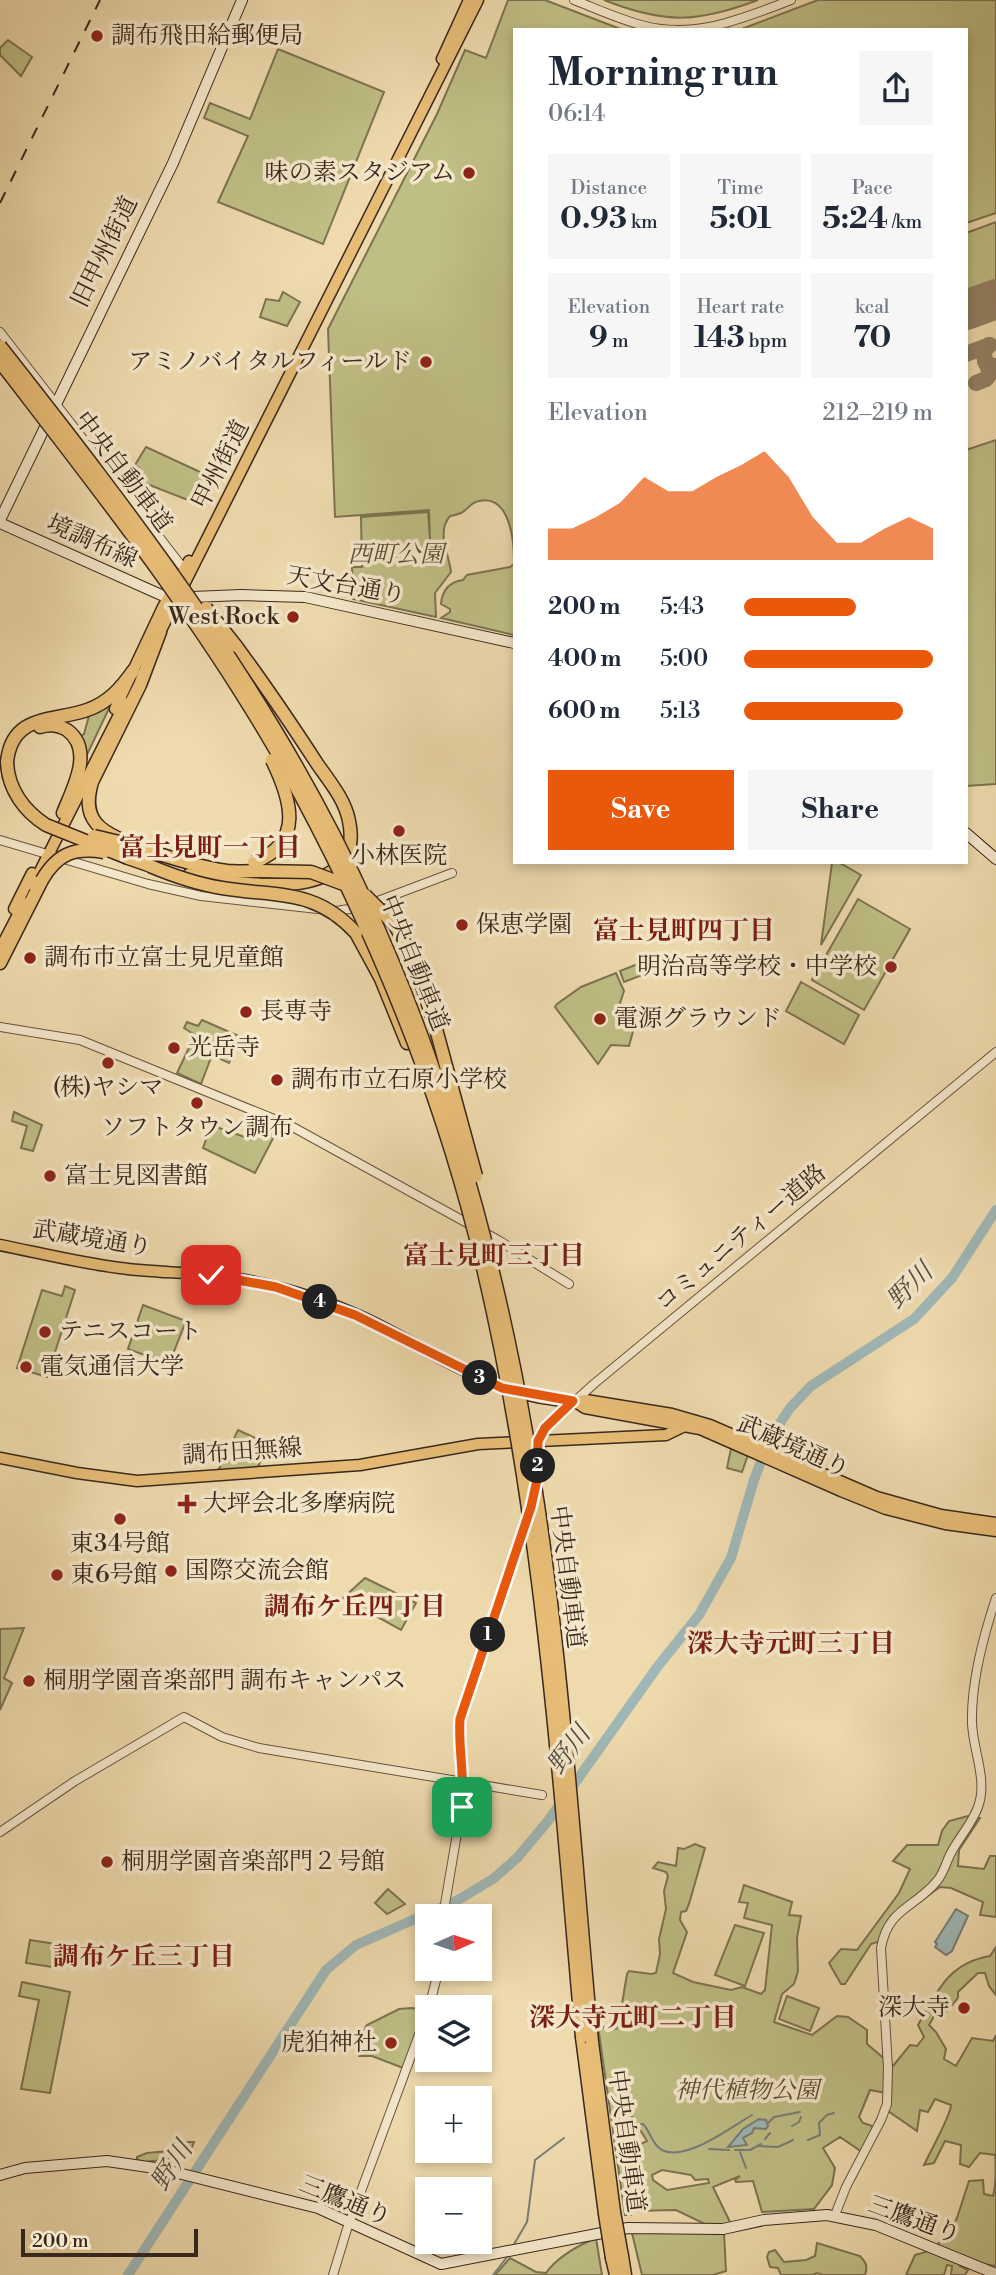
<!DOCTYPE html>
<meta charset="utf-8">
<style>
:root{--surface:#fff;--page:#f6f6f7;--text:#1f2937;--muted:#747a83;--accent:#ea580c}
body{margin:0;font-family:"Libre Bodoni","Noto Serif JP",serif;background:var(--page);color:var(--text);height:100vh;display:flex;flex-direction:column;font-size:26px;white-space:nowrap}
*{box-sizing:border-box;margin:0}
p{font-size:23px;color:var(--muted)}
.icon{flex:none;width:38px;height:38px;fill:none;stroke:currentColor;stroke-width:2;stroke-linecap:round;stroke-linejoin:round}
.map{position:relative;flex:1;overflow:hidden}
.sheet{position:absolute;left:513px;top:28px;width:455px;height:836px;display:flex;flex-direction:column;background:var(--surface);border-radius:0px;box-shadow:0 4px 10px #0003}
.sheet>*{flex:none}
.needle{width:46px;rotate:87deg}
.fabs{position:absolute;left:415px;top:1904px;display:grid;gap:14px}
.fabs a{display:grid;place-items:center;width:77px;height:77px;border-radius:0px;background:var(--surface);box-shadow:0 4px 10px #0003;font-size:35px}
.scale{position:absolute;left:21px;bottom:18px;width:177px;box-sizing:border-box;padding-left:7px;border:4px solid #3a281d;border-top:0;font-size:19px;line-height:24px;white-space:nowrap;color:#3a281d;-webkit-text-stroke:5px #f4e7ca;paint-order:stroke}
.pin{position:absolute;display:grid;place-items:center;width:60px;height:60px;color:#fff;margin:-30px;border-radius:14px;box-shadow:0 4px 10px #0006}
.km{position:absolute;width:35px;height:35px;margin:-18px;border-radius:50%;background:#222;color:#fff;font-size:19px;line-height:35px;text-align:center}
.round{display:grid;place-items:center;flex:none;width:74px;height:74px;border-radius:0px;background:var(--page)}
.summary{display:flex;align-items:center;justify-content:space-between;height:119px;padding:0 35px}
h1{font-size:38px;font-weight:800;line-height:52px}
.stats{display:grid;grid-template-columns:repeat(3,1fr);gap:10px;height:119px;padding:7px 35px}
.stats div{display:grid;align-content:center;border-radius:0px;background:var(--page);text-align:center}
.stats b{font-size:30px;font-weight:800}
.stats small{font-size:19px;font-weight:400}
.stats p{font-size:19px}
.chart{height:196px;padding:14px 35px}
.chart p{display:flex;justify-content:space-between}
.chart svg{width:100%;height:126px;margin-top:7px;fill:var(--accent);opacity:.7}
.cta{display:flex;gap:14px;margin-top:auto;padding:14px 35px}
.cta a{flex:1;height:80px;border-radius:0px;background:var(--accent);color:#fff;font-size:28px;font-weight:800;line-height:80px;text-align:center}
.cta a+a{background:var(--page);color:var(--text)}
ul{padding:0 35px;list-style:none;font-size:23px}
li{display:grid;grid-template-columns:112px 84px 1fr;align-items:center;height:52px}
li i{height:18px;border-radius:9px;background:var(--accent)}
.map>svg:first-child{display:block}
.green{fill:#bfbe85;stroke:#7c7351;stroke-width:2;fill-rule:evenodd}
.water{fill:#9fb7b6;stroke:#777e79;stroke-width:2}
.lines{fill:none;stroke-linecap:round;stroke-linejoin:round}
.stream{stroke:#777e79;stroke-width:2}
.river{stroke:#9fb7b6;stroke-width:10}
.taxiway{stroke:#948165;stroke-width:16}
.runway{stroke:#948165;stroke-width:40}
.tertiary-casing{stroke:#675441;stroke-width:10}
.secondary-casing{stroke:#3a281d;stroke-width:12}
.primary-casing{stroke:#3a281d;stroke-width:13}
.trunk-casing{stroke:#3a281d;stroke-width:13}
.motorway-casing{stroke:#3a281d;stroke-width:15}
.tertiary{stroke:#f4e7ca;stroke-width:8}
.secondary{stroke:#f4e7ca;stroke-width:10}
.primary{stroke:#e7bd76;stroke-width:10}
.trunk{stroke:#e7bd76;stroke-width:10}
.motorway{stroke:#e7bd76;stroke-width:12}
.rail{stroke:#3a281d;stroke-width:2;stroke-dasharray:12 12;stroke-linecap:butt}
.motorway-bridge-casing{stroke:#3a281d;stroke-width:15;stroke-linecap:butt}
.motorway-bridge{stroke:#e7bd76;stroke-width:12}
.route-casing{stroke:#fff;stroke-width:14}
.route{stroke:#ea580c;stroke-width:9}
.poi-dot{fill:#8f2418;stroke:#f4e7ca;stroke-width:2.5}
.labels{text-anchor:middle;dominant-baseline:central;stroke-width:7;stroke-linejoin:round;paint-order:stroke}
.poi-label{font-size:24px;fill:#3a281d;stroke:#f4e7ca;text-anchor:start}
.street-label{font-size:24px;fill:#3a281d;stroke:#f4e7ca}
.park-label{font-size:24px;font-style:italic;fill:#5b4e37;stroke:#f4e7ca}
.neighbourhood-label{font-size:26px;font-weight:bold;fill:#7a1f14;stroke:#f4e7ca}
.water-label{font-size:26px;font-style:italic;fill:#534c43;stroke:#f4e7ca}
</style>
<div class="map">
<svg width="996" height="2275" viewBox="0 0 996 2275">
<rect width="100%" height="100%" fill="#eedaad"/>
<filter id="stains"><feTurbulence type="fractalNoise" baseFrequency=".00286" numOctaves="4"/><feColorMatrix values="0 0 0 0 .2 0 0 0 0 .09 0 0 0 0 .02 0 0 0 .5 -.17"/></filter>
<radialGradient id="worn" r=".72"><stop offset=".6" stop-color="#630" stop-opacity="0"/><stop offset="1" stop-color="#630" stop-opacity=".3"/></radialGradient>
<!-- green -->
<g class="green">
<path d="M508,0H545L623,30H514V561C514,541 510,494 479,501C469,503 468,510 461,513C457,515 453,515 450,516C436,532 449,554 451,572L435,593L436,617L353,599L352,567H362L361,517L428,512L430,539L429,510L335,517L328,329L437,114L465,50L486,58Z"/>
<path d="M604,0H758C697,23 665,24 604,0Z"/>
<polygon points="818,0 996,0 996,213 966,223 966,30 739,30"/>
<polygon points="8,40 32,57 21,76 0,55 0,48"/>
<polygon points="278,49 384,92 323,244 218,202 248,136 204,118 210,103 250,119"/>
<polygon points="996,222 996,282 966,292 966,233"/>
<polygon points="283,292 300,302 287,326 260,317 266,299 279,301"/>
<polygon points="996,440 996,784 966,786 966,450"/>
<polygon points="146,447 211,477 198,504 134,479 139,468 135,465"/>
<path d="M514,564V635L441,618L450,612V609L441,604C442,590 450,582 463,580L467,575L510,567Z"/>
<polygon points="113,700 85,759 79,737 84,734 90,712"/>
<polygon points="832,863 840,863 861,875 821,945"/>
<polygon points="858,899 910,929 864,1010 812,980"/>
<polygon points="645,961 650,972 624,982 620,971"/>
<polygon points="616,973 624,991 620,1003 624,1009 638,1013 629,1046 611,1045 598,1064 555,1007 557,1004 581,987"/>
<polygon points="801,982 859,1015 844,1044 786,1011"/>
<polygon points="202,1020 241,1037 229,1063 212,1055 201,1084 177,1073 195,1035 184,1028 187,1022 198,1026"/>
<polygon points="14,1112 42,1125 33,1151 21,1148 27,1126 12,1121"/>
<polygon points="262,1118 281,1123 255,1173 203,1148 211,1125 253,1140"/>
<polygon points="65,1286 75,1290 47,1377 17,1368 42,1290 62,1296"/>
<polygon points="143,1305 186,1321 169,1364 128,1349"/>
<polygon points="238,1430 268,1444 257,1469 218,1471"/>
<polygon points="732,1444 749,1452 742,1472 727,1468"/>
<polygon points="365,1578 416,1603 401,1630 343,1598"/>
<polygon points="24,1628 4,1678 12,1683 0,1710 0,1629"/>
<polygon points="968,1816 980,1818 959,1850 958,1866 984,1869 990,1856 996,1856 996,1917 980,1915 983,1902 951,1888 940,1887 897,1918 886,1939 871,1944 845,1984 841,1984 829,1963 841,1949 857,1950 899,1893 910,1869 893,1861 907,1845 938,1845 942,1831 949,1821"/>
<path d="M695,1844L705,1848L689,1904L686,1911L681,1912L680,1920L687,1932L673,1973L693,1982L731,1990L742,1987L761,1994L765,1990L772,1925L744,1918L748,1903L739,1902L744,1885L792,1902L789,1915L801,1916L797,1938L798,1971L794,1984L782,1994L774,2022L812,2035L837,2016L848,2017L867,2030V2044L893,2066L910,2045L917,2046L924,2037L918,2025C937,1992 948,1963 990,1956L996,1947V1995L989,1986L985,1973H978L958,1992V1998L942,2017L934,2016L929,2025L936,2032L946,2049L944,2059L956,2066L972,2038L993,2041L996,2035V2266L976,2263L963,2259L960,2266L968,2270L965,2275H951L952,2266L947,2265L944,2275H906L915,2255C926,2252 935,2250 941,2240L947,2239L957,2218L969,2181L983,2180L984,2194L993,2196C996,2187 996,2165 995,2155L980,2153L969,2167L960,2164L961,2145L945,2141L934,2163L924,2165C930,2152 951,2115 951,2105L935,2099L928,2112L920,2110L917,2131L888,2111L891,2085L885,2093L870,2090L859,2117L863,2123L872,2126V2133L862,2152L840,2137L823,2148L835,2168L832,2185L814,2209L762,2212L753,2181L736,2182L735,2180L740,2176L713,2187L731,2224L707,2225L676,2210L635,2211L634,2202L637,2200L630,2149L647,2141L629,2112L626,2109H617L631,2215H625L598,2026L616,2029L619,2022L627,1974L629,1971L651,1974L656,1973L660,1954L659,1939L666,1909L664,1891L668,1876L666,1872L653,1868L658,1862L676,1866L678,1848L684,1849ZM662,2170L691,2175L695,2180L708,2179L709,2183L667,2190L653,2180L652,2175Z"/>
<polygon points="388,1889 405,1904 387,1914 375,1903"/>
<polygon points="735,1925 764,1933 745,1986 715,1975"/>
<polygon points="30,1940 63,1945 59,1968 26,1963"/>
<polygon points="22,1982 70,1992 50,2093 21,2089 39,2000 19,1996"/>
<polygon points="787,1996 819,2008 810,2031 779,2019"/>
<polygon points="411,2008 420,2009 423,2016 403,2068 372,2056 359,2056 356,2042 367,2025 399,2009"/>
<polygon points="183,2142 194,2142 188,2157 144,2162 137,2160 137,2157 147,2153 180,2150"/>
<polygon points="636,2231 724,2233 726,2271 713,2275 642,2275 632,2233"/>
<path d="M596,2238L602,2275H495L510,2258L536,2272L546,2273C558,2256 577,2246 596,2238Z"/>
<path d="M817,2243L860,2256C866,2263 868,2265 865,2275H823L817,2273L813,2275H781L778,2268L770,2267L767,2257L769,2252L775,2250L784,2262L806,2260L815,2256Z"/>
</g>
<!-- water -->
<g class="water">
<polygon points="956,1909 968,1916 952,1951 946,1955 935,1947 937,1944 935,1942"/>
<polygon points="759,2119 766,2120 768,2126 766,2129 754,2128 752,2133 743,2138 747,2145 728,2147 743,2129"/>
</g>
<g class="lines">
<!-- stream -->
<g class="stream">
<polyline points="768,2123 774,2117 800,2112"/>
<polyline points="792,2126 799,2122 801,2117"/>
<path d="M628,2132L632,2130L635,2125L643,2124C651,2132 652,2145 662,2150C686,2162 731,2127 752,2115"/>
<polyline points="765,2139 770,2133"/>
<polyline points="808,2140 820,2135 819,2123 827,2115 834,2113"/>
<polyline points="759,2146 778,2147 793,2140"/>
<polyline points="709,2149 729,2150"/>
<polyline points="735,2150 750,2150 761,2144"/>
<polyline points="740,2152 746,2168"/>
<polyline points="513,2246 527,2222 535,2160 564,2138"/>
<polyline points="493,2275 507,2257"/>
</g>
<!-- river -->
<polyline class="river" points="128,2275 326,1970 356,1945 458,1900 493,1879 517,1858 548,1821 658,1666 699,1615 731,1558 754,1480 769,1440 790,1408 811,1386 914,1319 952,1278 996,1210"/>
<!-- taxiway -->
<g class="taxiway">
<polyline points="989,345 983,353 989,371"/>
<polyline points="966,354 990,345"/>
<polyline points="976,383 986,379 996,366 989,365 985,362"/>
</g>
<!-- runway -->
<polyline class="runway" points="966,310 996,299"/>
<!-- tertiary casing -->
<g class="tertiary-casing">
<g id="tertiary">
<path d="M574,0C597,9 621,20 645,26C696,39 744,18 791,0"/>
<polyline points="0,332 184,569"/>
<polyline points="0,840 148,884 201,896 336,911 362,907 452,873"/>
<polyline points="0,1027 80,1040 291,1126 498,1240 569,1284"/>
<polyline points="537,1476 538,1441 545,1428 595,1383 996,1052"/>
<polyline points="0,1832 75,1781 184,1717 222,1737 259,1748 542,1795"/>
<polyline points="443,1916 463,1798 459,1742 460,1719 527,1519"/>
<polyline points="429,2007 439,1969"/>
<path d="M835,2215L846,2187L881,2120L887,2104L888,2068L881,1948C888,1908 915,1908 937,1881C944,1873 946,1862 951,1853C959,1837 972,1824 978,1807C988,1780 973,1751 972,1723C971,1682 983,1637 996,1598"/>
<polyline points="333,2275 347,2229 427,2013"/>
</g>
</g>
<!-- secondary casing -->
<g class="secondary-casing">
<g id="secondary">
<polyline points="0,520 173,163 242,0"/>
<polyline points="0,523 168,598 241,595 305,597 514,643"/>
<polyline points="966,833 996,859"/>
<polyline points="0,2175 25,2168 107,2161 162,2169 318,2208 441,2264 628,2228 723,2229 764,2220 827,2215 876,2225 996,2274"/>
</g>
</g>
<!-- primary casing -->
<g class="primary-casing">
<g id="primary">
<path d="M0,1245C40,1253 80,1263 120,1268C157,1273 195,1272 232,1278C275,1284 325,1300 364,1318C431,1349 509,1409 586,1400L672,1414L710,1425L877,1497L941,1515L996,1523"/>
<polyline points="574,1401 585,1408 700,1429 841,1491 886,1509 945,1524 996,1531"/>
<polyline points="0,1458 77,1473 137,1481 360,1465 478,1444 666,1435 695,1421"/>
</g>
</g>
<!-- trunk casing -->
<g class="trunk-casing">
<g id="trunk">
<polyline points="442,59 469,0"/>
<polyline points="157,638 478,0"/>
<polyline points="115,709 163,607 189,561"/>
<polyline points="33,885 125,703"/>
<polyline points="14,909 32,873"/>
<polyline points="0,949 24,903"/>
</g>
</g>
<!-- motorway casing -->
<g class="motorway-casing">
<g id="motorway">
<path d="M160,632L140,685L92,782C88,796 86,811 96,823C112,844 200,867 227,871C238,872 249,871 260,871"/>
<path d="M40,727C49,724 59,725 67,730C95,750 72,790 63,813"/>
<path d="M7,762C12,713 54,722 87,710C108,703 121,688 133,671"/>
<polyline points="128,858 157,868"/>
<path d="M189,875C236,885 367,906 349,821C345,800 330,782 318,765C292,725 265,685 236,646"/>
<polyline points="356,933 381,979 407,1043"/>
<polyline points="0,963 42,880"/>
<polyline points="582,2037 605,2214"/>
<polyline points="592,2042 614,2212"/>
<polyline points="622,2256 625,2275"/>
<polyline points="612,2258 616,2275"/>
</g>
</g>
<!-- tertiary -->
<use href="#tertiary" class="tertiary"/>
<!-- secondary -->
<use href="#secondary" class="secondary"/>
<!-- primary -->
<use href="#primary" class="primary"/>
<!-- trunk -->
<use href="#trunk" class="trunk"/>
<!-- motorway -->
<use href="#motorway" class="motorway"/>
<!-- rail -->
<polyline class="rail" points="0,203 100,0"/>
<!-- motorway-bridge casing -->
<g class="motorway-bridge-casing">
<g id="motorway-bridge">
<path d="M0,346C137,520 273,697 365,899C444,1070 495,1252 527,1437C562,1637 573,1841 592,2042"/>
<path d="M0,362C100,492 202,620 283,763C365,911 433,1071 475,1235C541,1497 558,1768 582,2037"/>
<polyline points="206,608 236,646"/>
<path d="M7,762C8,789 24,811 46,825L128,858"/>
<polyline points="94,836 136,846"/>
<path d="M254,862C305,843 291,799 272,760"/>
<path d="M150,866C174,876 197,884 222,888C276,897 315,888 356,933"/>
<polyline points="260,871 311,872 349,886"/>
<path d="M42,880C57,854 74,847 104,852"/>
<polyline points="365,895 395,925 414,961 436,1029 476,1176"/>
<polyline points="614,2212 622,2256"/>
<polyline points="605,2214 612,2258"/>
</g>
</g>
<!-- motorway-bridge -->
<use href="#motorway-bridge" class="motorway-bridge"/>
</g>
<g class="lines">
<!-- route casing -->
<g class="route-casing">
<path id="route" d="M211,1275L276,1287L355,1315L502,1388L573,1401L545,1428L538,1441L537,1480L531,1507L460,1719C458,1748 465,1778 462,1807"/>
</g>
<!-- route -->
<use href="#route" class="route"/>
</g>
<!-- markers -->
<g class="poi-dot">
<circle cx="97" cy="36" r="7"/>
<circle cx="469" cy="173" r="7"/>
<circle cx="426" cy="362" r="7"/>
<circle cx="293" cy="617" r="7"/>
<circle cx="399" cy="831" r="7"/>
<circle cx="462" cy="925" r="7"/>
<circle cx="30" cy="958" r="7"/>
<circle cx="891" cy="967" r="7"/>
<circle cx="246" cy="1012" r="7"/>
<circle cx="600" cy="1019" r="7"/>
<circle cx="174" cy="1048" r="7"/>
<circle cx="108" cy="1063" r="7"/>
<circle cx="277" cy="1080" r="7"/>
<circle cx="197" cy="1103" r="7"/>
<circle cx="50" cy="1176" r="7"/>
<circle cx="45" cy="1332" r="7"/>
<circle cx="26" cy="1367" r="7"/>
<path d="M183.5 1493.5h7v7h7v7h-7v7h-7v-7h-7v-7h7z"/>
<circle cx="120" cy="1519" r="7"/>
<circle cx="171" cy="1571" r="7"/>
<circle cx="57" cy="1575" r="7"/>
<circle cx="29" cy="1681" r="7"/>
<circle cx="107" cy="1862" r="7"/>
<circle cx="964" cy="2008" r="7"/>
<circle cx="391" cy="2043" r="7"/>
</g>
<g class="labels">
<!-- poi labels -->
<g class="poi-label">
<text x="111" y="36">調布飛田給郵便局</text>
<text x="455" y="173" text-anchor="end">味の素スタジアム</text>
<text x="412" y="362" text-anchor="end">アミノバイタルフィールド</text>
<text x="279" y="617" text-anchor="end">West Rock</text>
<text x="399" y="856" text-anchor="middle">小林医院</text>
<text x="476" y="925">保恵学園</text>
<text x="44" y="958">調布市立富士見児童館</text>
<text x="877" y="967" text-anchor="end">明治高等学校・中学校</text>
<text x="260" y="1012">長専寺</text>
<text x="614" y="1019">電源グラウンド</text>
<text x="188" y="1048">光岳寺</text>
<text x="291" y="1080">調布市立石原小学校</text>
<text x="108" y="1088" text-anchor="middle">(株)ヤシマ</text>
<text x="197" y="1128" text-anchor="middle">ソフトタウン調布</text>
<text x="64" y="1176">富士見図書館</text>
<text x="59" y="1332">テニスコート</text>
<text x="40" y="1367">電気通信大学</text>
<text x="203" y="1504">大坪会北多摩病院</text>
<text x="120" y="1544" text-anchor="middle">東34号館</text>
<text x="185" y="1571">国際交流会館</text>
<text x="71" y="1575">東6号館</text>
<text x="43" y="1681">桐朋学園音楽部門 調布キャンパス</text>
<text x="121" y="1862">桐朋学園音楽部門２号館</text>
<text x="950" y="2008" text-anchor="end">深大寺</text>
<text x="377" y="2043" text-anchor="end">虎狛神社</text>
</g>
<!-- street labels -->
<g class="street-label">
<text transform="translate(105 252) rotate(-64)">旧甲州街道</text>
<text transform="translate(221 465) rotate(-63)">甲州街道</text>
<text transform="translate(123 472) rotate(53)">中央自動車道</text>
<text transform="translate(92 542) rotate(24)">境調布線</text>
<text transform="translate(346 586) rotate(10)">天文台通り</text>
<text transform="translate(414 963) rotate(68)">中央自動車道</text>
<text transform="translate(741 1238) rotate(-40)">コミュニティー道路</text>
<text transform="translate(92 1239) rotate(9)">武蔵境通り</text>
<text transform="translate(793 1447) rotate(24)">武蔵境通り</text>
<text transform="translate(242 1452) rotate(-4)">調布田無線</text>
<text transform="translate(567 1577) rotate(83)">中央自動車道</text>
<text transform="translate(626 2141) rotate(82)">中央自動車道</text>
<text transform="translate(345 2201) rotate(22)">三鷹通り</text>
<text transform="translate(914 2220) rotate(20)">三鷹通り</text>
</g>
<!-- park labels -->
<g class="park-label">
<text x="396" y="555">西町公園</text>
<text x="747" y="2091">神代植物公園</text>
</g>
<!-- neighbourhood labels -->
<g class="neighbourhood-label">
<text x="210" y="848">富士見町一丁目</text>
<text x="684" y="931">富士見町四丁目</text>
<text x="494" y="1256">富士見町三丁目</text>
<text x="355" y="1607">調布ケ丘四丁目</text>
<text x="791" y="1644">深大寺元町三丁目</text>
<text x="144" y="1957">調布ケ丘三丁目</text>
<text x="633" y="2018">深大寺元町二丁目</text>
</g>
<!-- water labels -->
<g class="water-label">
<text transform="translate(910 1286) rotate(-45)">野川</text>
<text transform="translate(569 1750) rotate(-53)">野川</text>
<text transform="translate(172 2166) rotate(-57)">野川</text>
</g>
</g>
<rect width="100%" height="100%" filter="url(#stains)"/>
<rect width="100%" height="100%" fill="url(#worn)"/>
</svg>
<div class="fabs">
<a><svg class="needle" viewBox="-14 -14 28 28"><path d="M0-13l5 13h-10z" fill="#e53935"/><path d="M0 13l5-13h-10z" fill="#747a83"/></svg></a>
<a><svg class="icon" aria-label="layers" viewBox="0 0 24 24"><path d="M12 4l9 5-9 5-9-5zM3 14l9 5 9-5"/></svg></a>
<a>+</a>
<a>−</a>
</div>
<div class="scale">200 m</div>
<div class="pin" style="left:462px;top:1807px;background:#1e9e55"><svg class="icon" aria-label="arrive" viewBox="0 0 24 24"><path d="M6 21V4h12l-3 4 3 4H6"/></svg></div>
<div class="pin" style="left:211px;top:1275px;background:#d93025"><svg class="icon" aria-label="check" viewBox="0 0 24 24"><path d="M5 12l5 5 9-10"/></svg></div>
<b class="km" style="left:488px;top:1635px">1</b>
<b class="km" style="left:538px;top:1466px">2</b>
<b class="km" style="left:480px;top:1378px">3</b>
<b class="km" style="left:320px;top:1302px">4</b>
<section class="sheet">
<div class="summary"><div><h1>Morning run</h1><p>06:14</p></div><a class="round"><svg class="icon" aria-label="share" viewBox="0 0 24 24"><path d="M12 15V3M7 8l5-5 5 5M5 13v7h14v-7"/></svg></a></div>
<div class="stats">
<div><p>Distance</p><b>0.93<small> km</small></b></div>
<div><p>Time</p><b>5:01</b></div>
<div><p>Pace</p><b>5:24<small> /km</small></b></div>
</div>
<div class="stats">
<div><p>Elevation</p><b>9<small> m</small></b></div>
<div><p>Heart rate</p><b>143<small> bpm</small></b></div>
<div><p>kcal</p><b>70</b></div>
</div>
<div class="chart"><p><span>Elevation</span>212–219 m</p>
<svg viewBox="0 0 160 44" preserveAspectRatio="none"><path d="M0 44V33L10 33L20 29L30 24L40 15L50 20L60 20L70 15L80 11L90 6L100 15L110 29L120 38L130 38L140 33L150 29L160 33V44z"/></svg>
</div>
<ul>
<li><b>200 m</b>5:43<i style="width:59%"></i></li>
<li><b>400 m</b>5:00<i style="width:100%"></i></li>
<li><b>600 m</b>5:13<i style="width:84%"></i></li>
</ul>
<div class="cta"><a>Save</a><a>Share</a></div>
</section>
</div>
